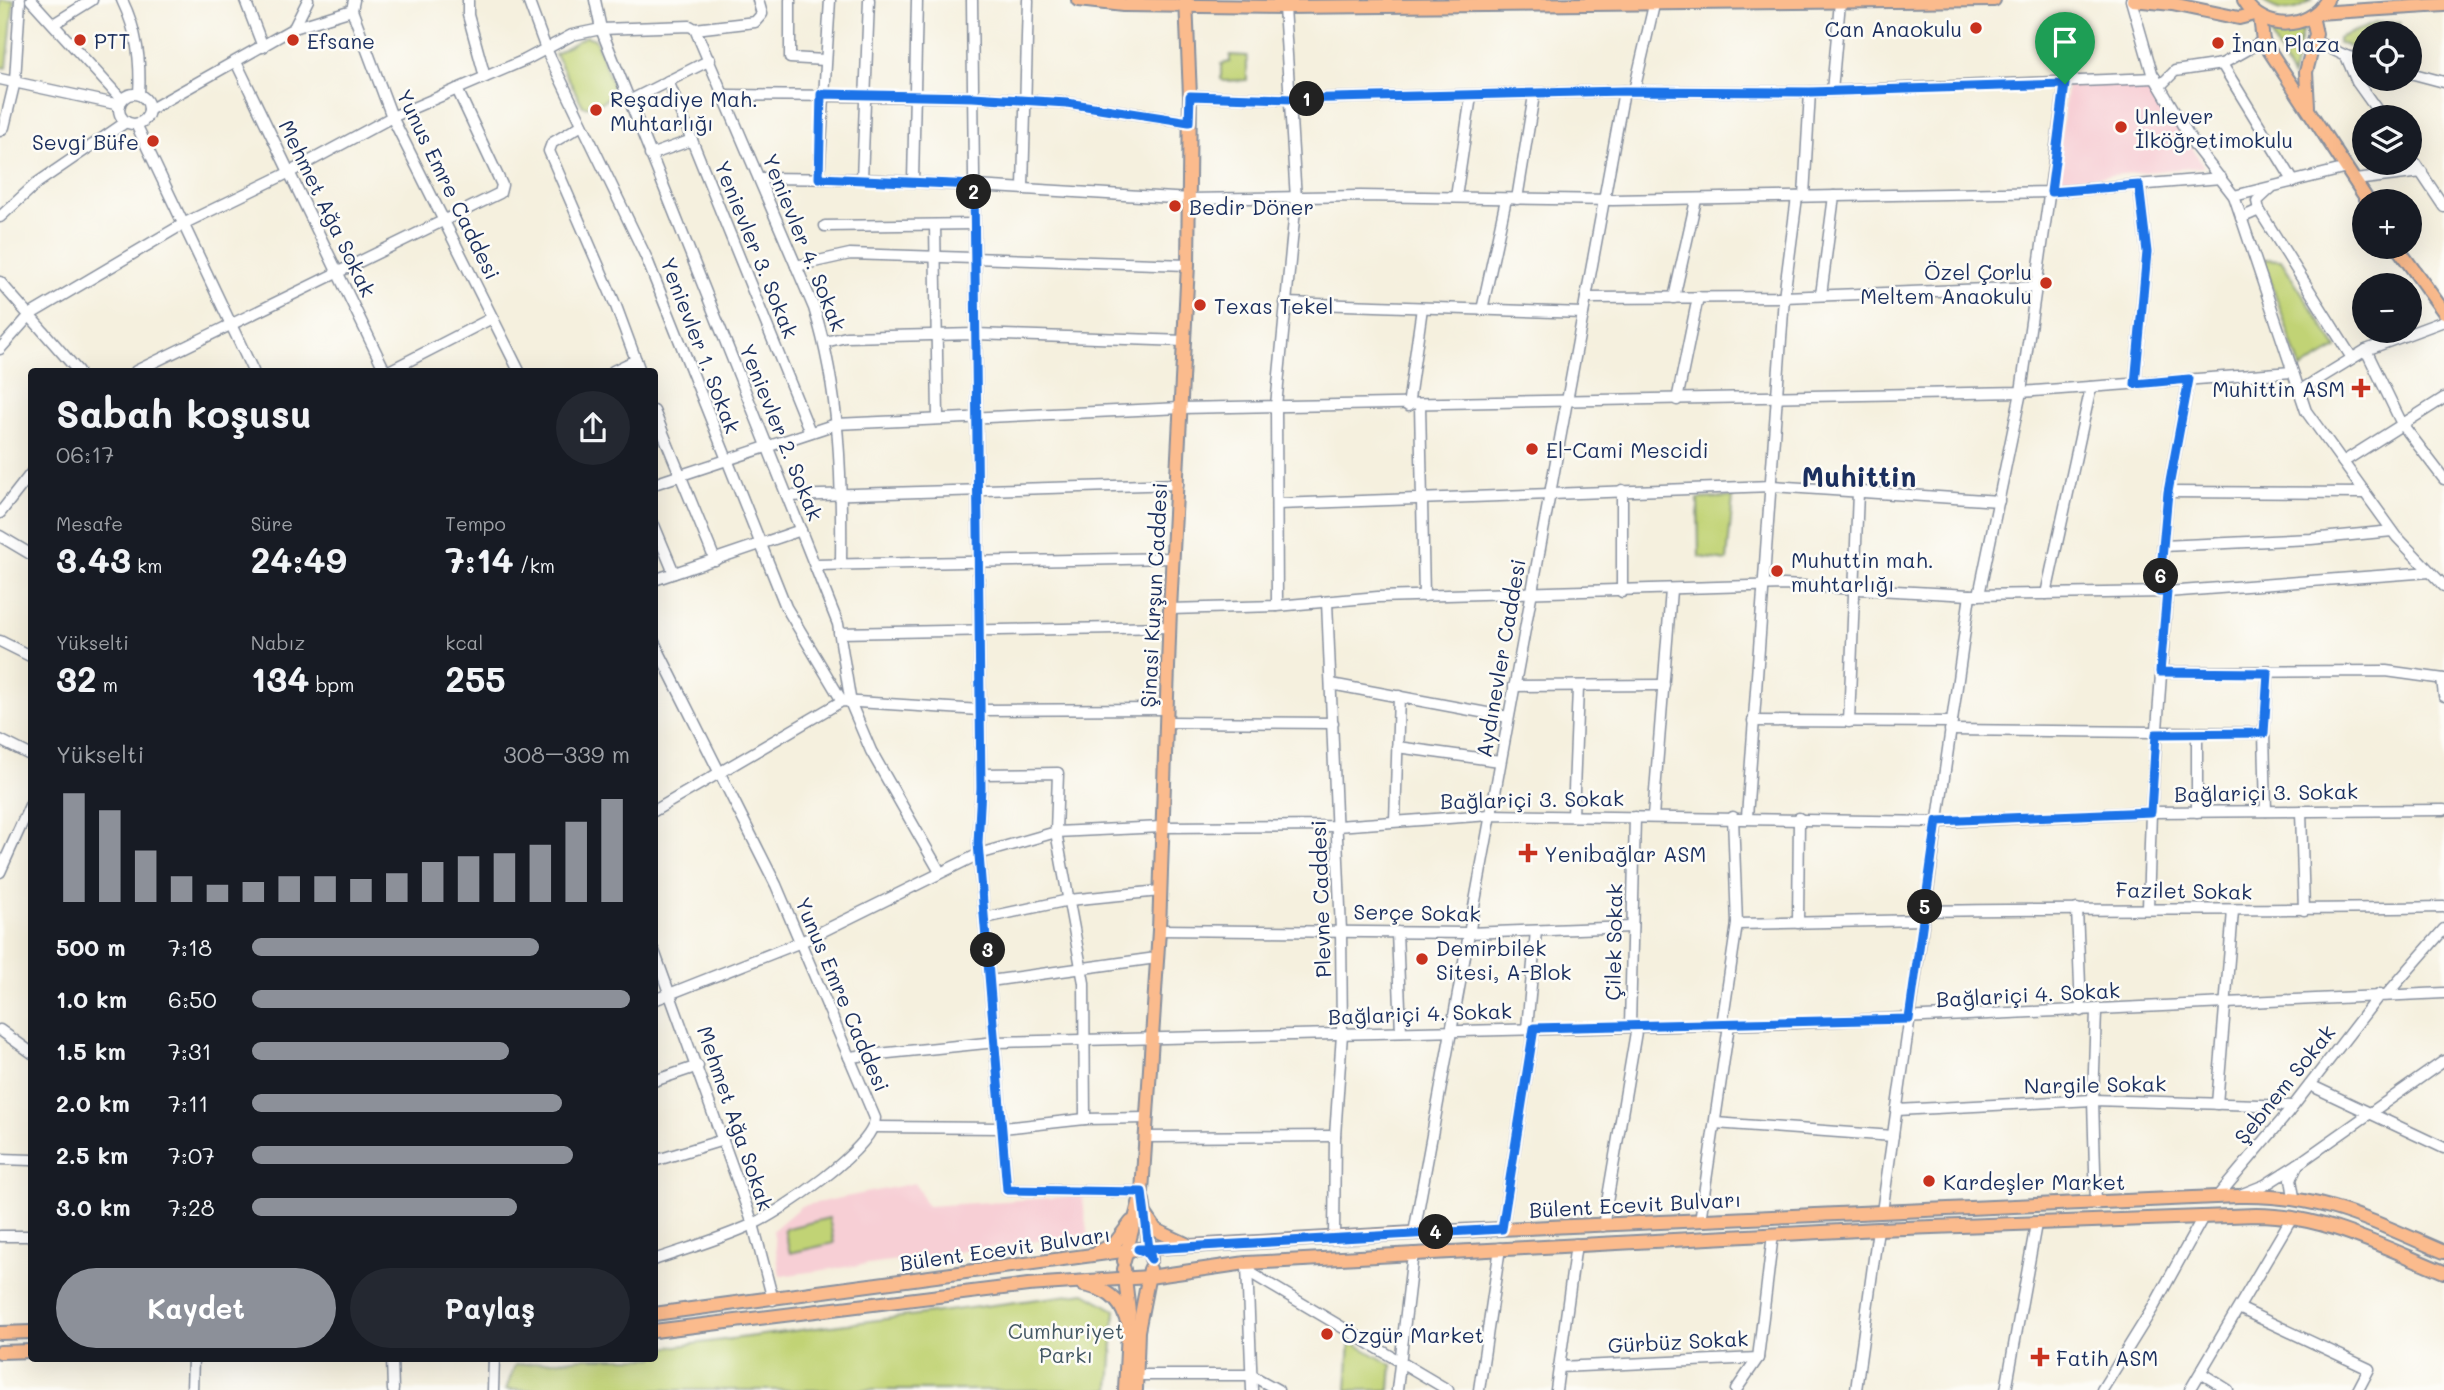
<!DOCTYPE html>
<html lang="tr">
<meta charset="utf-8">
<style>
:root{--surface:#171b24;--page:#242831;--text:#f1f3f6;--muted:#9ea1a6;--accent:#8c9099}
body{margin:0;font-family:Mali,sans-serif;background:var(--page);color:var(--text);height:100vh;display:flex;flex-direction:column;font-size:26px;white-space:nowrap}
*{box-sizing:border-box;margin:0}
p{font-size:23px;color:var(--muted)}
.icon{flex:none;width:38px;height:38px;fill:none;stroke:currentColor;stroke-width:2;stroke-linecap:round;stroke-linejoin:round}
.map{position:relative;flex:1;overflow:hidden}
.drawer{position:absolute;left:28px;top:368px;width:630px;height:994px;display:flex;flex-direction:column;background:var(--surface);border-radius:7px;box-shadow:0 7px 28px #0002}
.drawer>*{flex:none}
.controls{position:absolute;left:2352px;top:21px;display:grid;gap:14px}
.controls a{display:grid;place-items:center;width:70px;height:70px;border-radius:50%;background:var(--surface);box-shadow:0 7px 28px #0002;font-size:35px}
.pin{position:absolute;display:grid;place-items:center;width:60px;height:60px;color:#fff;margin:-72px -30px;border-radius:50% 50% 50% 0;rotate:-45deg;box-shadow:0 0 7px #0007}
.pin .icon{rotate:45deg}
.km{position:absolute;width:35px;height:35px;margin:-18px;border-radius:50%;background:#222;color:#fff;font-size:19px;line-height:35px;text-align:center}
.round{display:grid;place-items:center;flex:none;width:74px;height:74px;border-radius:37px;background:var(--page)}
.head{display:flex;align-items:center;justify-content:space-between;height:119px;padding:0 28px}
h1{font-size:38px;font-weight:700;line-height:52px}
.figures{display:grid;grid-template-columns:repeat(3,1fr);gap:10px;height:119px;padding:7px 28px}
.figures div{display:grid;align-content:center}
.figures b{font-size:35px;font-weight:700}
.figures small{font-size:19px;font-weight:400}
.figures p{font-size:19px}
.chart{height:196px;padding:14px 28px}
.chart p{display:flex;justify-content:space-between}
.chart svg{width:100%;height:126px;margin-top:7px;stroke:var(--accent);stroke-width:6}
.button{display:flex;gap:14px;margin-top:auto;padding:14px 28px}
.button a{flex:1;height:80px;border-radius:42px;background:var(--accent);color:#fff;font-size:28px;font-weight:700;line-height:80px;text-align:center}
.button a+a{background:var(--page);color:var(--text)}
ul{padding:0 28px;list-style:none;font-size:23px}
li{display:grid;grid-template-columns:112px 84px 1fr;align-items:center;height:52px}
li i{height:18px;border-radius:9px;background:var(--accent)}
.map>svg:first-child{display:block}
.built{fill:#f7cfd5}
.green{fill:#c1d375;stroke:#6e816a;stroke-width:2}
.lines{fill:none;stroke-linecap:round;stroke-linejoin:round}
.minor-casing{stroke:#88909e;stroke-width:13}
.major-casing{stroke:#88909e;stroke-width:16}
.minor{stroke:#fff;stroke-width:10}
.major{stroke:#fbbb8d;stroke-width:12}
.route-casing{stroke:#fff;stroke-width:14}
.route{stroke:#1a73e8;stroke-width:9}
.poi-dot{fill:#c8321e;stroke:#fdfcf7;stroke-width:2.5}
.labels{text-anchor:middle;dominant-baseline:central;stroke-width:5;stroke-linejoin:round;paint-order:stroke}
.poi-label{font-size:21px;fill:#1b2f5e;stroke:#fdfcf7;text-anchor:start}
.street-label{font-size:21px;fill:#1b2f5e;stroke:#fdfcf7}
.park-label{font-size:21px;fill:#445864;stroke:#fdfcf7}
.district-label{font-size:28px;font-weight:bold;fill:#1b2f5e;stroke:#fdfcf7}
</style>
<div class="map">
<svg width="2444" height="1390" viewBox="0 0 2444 1390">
<rect width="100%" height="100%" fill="#fdfcf7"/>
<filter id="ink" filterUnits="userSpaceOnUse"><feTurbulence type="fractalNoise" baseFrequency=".0143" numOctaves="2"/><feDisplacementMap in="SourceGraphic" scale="14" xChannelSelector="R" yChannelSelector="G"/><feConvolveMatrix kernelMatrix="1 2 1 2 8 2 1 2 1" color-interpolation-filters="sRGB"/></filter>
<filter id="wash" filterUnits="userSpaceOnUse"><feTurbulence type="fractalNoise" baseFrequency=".00686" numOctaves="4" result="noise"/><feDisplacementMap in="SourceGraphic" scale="28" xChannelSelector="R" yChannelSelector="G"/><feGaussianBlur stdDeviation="1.57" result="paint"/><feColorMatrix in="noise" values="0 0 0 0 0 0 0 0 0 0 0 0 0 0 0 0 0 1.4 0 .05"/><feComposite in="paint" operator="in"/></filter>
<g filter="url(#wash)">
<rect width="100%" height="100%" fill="#f5f0de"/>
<!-- built -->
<g class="built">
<polygon points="2154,84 2204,167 2056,180 2067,86"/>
<polygon points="915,1183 927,1206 1082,1196 1088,1234 780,1276 773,1230 801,1206"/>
</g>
<!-- green -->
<g class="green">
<polygon points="0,0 14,0 7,68 0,67"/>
<path d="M2261,0H2312C2295,14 2278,13 2261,0Z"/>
<polygon points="2400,22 2399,33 2364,33 2364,52 2338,43 2338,38 2376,23"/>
<polygon points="2302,31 2292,77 2270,34"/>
<path d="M586,36L595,39L614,89C609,100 595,108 583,106L555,54Z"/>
<polygon points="1230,55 1247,56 1247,80 1224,81 1221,79 1221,64 1230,62"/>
<polygon points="2263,259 2281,260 2337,348 2301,369"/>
<polygon points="1733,497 1727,561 1699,557 1698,499"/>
<polygon points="829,1218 834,1243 790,1253 784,1229"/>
<polygon points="1085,1293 1115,1310 1110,1390 506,1390 515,1365 582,1358 654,1358 655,1349"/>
<polygon points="1350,1341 1392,1365 1390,1390 1347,1390"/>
</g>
</g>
<g filter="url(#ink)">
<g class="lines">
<!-- minor casing -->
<g class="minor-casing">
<g id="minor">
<polyline points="31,0 122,100"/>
<path d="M122,0C137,31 141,60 139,95"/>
<polyline points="245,0 263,47"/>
<polyline points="354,0 352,10 392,117 519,371"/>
<polyline points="468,0 468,15 485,77"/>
<polyline points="528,0 546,49 646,257 786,607 842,701"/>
<polyline points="595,0 601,29 838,624 851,704 871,751 940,872"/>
<polyline points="790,0 790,58 825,60"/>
<polyline points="972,0 981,788 978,843 1007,1190 1142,1192"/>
<polyline points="2131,0 2152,73 2195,146 2234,196 2306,411 2397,537 2444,586"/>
<polyline points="55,23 92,0"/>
<polyline points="294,28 308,0"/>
<path d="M695,29L814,308C840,391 842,478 841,564"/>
<polyline points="2315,41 2346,56 2364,61"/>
<polyline points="2346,56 2357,82 2382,117"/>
<polyline points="236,62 385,371"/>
<polyline points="2222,64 2294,182"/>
<polyline points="2410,73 2444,82"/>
<polyline points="0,79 120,105"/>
<polyline points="668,81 810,432"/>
<polyline points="2160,86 2175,71 2222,64 2263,41"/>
<polyline points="1634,91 1654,5"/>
<polyline points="1832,91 1840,2"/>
<circle cx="134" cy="109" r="15"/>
<polyline points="725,95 973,97 1067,103 1189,122"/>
<polyline points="1190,96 1292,99 1624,91 1810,92 2155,78"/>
<polyline points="629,101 710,60"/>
<polyline points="149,110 294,28 352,10"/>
<polyline points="136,124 253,371"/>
<polyline points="582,125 552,143 549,151 616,306 640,371"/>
<polyline points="0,131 4,127 15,81 20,0"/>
<polyline points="650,155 692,140"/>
<polyline points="2410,156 2444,207"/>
<polyline points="759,178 862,179 1190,199 1360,196 1613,200 2051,192 2221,178"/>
<polyline points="819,178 830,0"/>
<polyline points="862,179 869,0"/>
<polyline points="2355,180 2422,172"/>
<polyline points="913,181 917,0"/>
<polyline points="1023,187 1028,0"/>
<polyline points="1804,196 1810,92"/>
<polyline points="2234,196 2347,168"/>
<polyline points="1456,197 1471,96"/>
<polyline points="1517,199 1534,95"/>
<polyline points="2259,210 2257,201 2271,188"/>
<polyline points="0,217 37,183 126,122"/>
<polyline points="2241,218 2259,210 2352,358"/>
<polyline points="935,225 938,418"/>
<polyline points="825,226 974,224"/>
<polyline points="796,266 850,254 1188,265"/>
<polyline points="0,282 78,371"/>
<polyline points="1821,295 1834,196"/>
<polyline points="1586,298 1784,297 2037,287"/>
<polyline points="1674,298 1696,200"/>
<polyline points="1285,303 1583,313"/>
<polyline points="1482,310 1506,199"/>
<polyline points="825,342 846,337 975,334 1185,341"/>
<polyline points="0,349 31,314 185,223 290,172 392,117 525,60 572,35 601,29 690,26 695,29 755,22 762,14 758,0"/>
<polyline points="2366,350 2402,424 2444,479"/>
<polyline points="136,371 500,193 502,185 457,89"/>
<polyline points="389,371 492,318"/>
<polyline points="613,371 636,360"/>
<polyline points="2135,384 2147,252 2139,185"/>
<polyline points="2299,391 2366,350 2444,321"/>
<polyline points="1677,400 1698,297"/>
<polyline points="1420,405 1424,596"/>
<polyline points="1408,406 1422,308"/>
<polyline points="654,411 715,560"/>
<polyline points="2343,462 2444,398"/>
<polyline points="654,484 836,424 1181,408 2021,392 2292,372"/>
<polyline points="1622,490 1622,592"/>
<polyline points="2168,492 2365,493"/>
<polyline points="788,496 1178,484"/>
<polyline points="1278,504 1772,486 1999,501"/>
<polyline points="0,513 32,472"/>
<polyline points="654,525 674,573"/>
<polyline points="0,536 32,555"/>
<polyline points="2163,546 2311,539 2392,531"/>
<polyline points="815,565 1172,558"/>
<polyline points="654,580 801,530"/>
<polyline points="2159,592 2168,492 2189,379"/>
<polyline points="2046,594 2091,387"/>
<polyline points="1979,595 2021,392 2065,84"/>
<polyline points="1327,602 1341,931 1342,1034 1335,1136 1334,1237"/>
<polyline points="1277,606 1276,406 1296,199 1284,7"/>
<polyline points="1170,609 1277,606 1378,597 1784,585 1970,595 2167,592 2430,572"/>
<polyline points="839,633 1170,627"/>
<polyline points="0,641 32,657"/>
<path d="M654,642L776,885L875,1118C875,1148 779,1213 751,1225C720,1239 686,1249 654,1260"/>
<polyline points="2160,672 2386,671 2444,679"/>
<polyline points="2442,679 2444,696"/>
<polyline points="1331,684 1508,717"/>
<polyline points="1514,686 1664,685"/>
<polyline points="1753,721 1952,722"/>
<polyline points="1166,722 1333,723"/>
<polyline points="1849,722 1858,492"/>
<polyline points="1950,730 2264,733"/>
<polyline points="2197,734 2197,812"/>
<polyline points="0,740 32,756"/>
<polyline points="1397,747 1500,761"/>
<polyline points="981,774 1058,773 1056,832 1084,983 1085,1119"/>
<polyline points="654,811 842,701 980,710 1166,709"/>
<polyline points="2266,811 2264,733 2268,673"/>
<polyline points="2301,811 2304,910"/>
<polyline points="1573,816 1578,688"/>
<polyline points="1653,817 1671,590"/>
<polyline points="1747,817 1784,297 1797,197"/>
<polyline points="1395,821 1399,696"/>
<polyline points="0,872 32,801"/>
<polyline points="2148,908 2151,812 2167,592"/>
<polyline points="2077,909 2081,1011"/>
<path d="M1924,911C2098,908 2271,911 2444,907"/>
<polyline points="985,918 1069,900 1160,891"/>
<polyline points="1798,923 1799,818"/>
<polyline points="1737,924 1923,920"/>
<polyline points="1159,930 1468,933 1632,927"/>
<polyline points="1397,932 1401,1032"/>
<polyline points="654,951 753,1224 773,1300"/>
<polyline points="990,981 1156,958"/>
<polyline points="2388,993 2444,929"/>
<polyline points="654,1000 801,942 979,854 1056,832 1162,827 1337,826 1490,815 1937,822 2151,812 2444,810"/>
<polyline points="2096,1011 2093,1100 2096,1204"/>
<polyline points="1722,1025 1737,924 1733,817"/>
<polyline points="1630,1026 1635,817"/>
<polyline points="1527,1028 1536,931"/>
<polyline points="0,1030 32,1053"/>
<polyline points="849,1057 996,1042 1795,1023 2444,993"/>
<polyline points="654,1081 698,1066"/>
<polyline points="2310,1085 2444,1148"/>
<polyline points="2217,1104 2233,911"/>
<polyline points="1897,1110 2093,1100 2293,1106"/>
<polyline points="1715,1123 1893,1136"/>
<polyline points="875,1127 1003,1128 1085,1119 1147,1118"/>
<polyline points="1145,1137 1335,1136"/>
<polyline points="0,1159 32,1160"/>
<polyline points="654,1161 723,1140"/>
<polyline points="2240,1195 2265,1185 2298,1164 2444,1061"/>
<polyline points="2217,1197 2288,1113 2380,994"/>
<polyline points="2294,1197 2291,1179 2298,1164"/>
<polyline points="1882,1212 1970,595"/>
<polyline points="1700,1221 1729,1025"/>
<polyline points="1603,1226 1637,1026"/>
<polyline points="1502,1229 1534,1028"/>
<polyline points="1414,1233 1624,91"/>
<polyline points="0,1236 32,1236"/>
<polyline points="1246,1263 1254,1275 1448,1390"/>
<polyline points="1247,1265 1252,1390"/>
<polyline points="2241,1309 2369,1369 2358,1390"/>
<polyline points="392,1358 393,1390"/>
<polyline points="1559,1367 1758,1358 1773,1234"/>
<polyline points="2201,1373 2228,1390"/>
<polyline points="1130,1375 1251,1375 1278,1390"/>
<polyline points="192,1390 193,1358"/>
<polyline points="493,1390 494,1358"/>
<polyline points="1397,1390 1413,1253"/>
<polyline points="1479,1390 1500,1248"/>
<polyline points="1556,1390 1576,1244"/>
<polyline points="1736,1390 1758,1358"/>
<polyline points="1856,1390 1878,1229"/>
<polyline points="2006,1390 2036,1224"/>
<polyline points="2102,1390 2154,1306 2203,1217"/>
<polyline points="2190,1390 2292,1217"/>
</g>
</g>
<!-- major casing -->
<g class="major-casing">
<g id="major">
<polyline points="1078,0 1123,5 1284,7 1994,0"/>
<polyline points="2133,0 2172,4 2239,18 2255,14"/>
<path d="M2244,0C2263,32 2308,31 2327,0"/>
<polyline points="2317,13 2444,5"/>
<polyline points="2260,17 2263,41 2368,201"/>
<polyline points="2308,106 2306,72 2316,34 2312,16"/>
<polyline points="2397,247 2444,312"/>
<polyline points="1143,1200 1151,1259"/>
<polyline points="1146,1215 1156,1230 1186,1244"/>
<polyline points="1098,1252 1115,1243 1131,1222"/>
<polyline points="1124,1261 1142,1192 1159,930 1170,609 1188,265 1190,96 1186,0"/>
<polyline points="1124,1269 1129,1312 1125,1390"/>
<path d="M1083,1285C1105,1289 1119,1297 1126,1319"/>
<path d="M654,1314L1137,1249L1414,1233L2238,1196C2322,1194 2369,1220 2444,1252"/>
<path d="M654,1331L1028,1285L1149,1277L1246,1263L1878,1229L2256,1215C2323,1215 2383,1247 2444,1272"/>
<polyline points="0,1333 32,1332"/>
<polyline points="0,1352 32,1351"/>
<polyline points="1136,1390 1138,1331 1150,1269"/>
</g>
</g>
<!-- minor -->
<use href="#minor" class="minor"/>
<!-- major -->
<use href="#major" class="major"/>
</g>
</g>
<g class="lines" filter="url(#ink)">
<!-- route casing -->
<g class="route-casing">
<polyline id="route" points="2065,84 1810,92 1624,91 1292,99 1190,96 1189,122 1067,103 973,97 821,94 819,178 974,185 981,788 978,843 1007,1190 1142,1192 1149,1249 1138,1249 1146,1252 1151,1259 1149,1249 1502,1229 1534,1028 1909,1019 1937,821 2151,812 2156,734 2264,733 2268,673 2160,672 2167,592 2159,592 2168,492 2189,379 2135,384 2147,252 2139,185 2051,192 2065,84"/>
</g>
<!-- route -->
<use href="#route" class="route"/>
</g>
<!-- markers -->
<g class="poi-dot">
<circle cx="1976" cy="28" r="7"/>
<circle cx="80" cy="40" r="7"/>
<circle cx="293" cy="40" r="7"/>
<circle cx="2218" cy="43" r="7"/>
<circle cx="596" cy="110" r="7"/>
<circle cx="2121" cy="127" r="7"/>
<circle cx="153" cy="141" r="7"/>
<circle cx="1175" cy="206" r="7"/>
<circle cx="2046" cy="283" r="7"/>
<circle cx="1200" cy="305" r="7"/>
<path d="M2357.5 377.5h7v7h7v7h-7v7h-7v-7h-7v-7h7z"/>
<circle cx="1532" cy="449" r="7"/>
<circle cx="1777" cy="571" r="7"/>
<path d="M1524.5 842.5h7v7h7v7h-7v7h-7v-7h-7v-7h7z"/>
<circle cx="1422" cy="959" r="7"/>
<circle cx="1929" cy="1181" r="7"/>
<circle cx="1327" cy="1334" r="7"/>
<path d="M2036.5 1346.5h7v7h7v7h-7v7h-7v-7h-7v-7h7z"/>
</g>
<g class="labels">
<!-- poi labels -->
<g class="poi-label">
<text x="1962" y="28" text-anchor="end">Can Anaokulu</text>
<text x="94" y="40">PTT</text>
<text x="307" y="40">Efsane</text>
<text x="2232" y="43">İnan Plaza</text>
<text x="610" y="98">Reşadiye Mah.<tspan x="610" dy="24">Muhtarlığı</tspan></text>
<text x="2135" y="115">Unlever<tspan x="2135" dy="24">İlköğretimokulu</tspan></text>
<text x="139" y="141" text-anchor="end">Sevgi Büfe</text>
<text x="1189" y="206">Bedir Döner</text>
<text x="2032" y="271" text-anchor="end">Özel Çorlu<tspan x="2032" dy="24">Meltem Anaokulu</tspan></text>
<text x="1214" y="305">Texas Tekel</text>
<text x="2345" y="388" text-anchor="end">Muhittin ASM</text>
<text x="1546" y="449">El-Cami Mescidi</text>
<text x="1791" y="559">Muhuttin mah.<tspan x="1791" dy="24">muhtarlığı</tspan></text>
<text x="1544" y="853">Yenibağlar ASM</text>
<text x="1436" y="947">Demirbilek<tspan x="1436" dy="24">Sitesi, A-Blok</tspan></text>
<text x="1943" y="1181">Kardeşler Market</text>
<text x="1341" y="1334">Özgür Market</text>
<text x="2056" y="1357">Fatih ASM</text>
</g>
<!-- street labels -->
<g class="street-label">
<text transform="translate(449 184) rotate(64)">Yunus Emre Caddesi</text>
<text transform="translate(328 208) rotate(64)">Mehmet Ağa Sokak</text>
<text transform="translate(805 242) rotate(68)">Yenievler 4. Sokak</text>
<text transform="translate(757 249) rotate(68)">Yenievler 3. Sokak</text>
<text transform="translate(701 345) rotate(69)">Yenievler 1. Sokak</text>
<text transform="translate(782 432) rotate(68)">Yenievler 2. Sokak</text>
<text transform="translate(1153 595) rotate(-87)">Şinasi Kurşun Caddesi</text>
<text transform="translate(1500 658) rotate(-80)">Aydınevler Caddesi</text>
<text transform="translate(2266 792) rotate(-1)">Bağlariçi 3. Sokak</text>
<text transform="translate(1532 799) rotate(-1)">Bağlariçi 3. Sokak</text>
<text transform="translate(2184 890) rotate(1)">Fazilet Sokak</text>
<text transform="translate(1320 899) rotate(-92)">Plevne Caddesi</text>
<text transform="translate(1417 912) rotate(1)">Serçe Sokak</text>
<text transform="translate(1613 942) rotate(-89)">Çilek Sokak</text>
<text transform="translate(843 994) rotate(67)">Yunus Emre Caddesi</text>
<text transform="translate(2028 994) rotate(-3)">Bağlariçi 4. Sokak</text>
<text transform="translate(1420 1013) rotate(-2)">Bağlariçi 4. Sokak</text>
<text transform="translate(2095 1084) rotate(-1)">Nargile Sokak</text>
<text transform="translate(2284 1084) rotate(-51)">Şebnem Sokak</text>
<text transform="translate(736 1118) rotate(71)">Mehmet Ağa Sokak</text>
<text transform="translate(1635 1204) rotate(-3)">Bülent Ecevit Bulvarı</text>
<text transform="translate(1005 1248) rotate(-8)">Bülent Ecevit Bulvarı</text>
<text transform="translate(1678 1341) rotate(-3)">Gürbüz Sokak</text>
</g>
<!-- park labels -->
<g class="park-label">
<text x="1066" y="1330">Cumhuriyet<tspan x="1066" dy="24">Parkı</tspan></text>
</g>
<!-- district labels -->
<g class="district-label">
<text x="1859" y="476">Muhittin</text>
</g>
</g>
</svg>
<div class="controls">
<a><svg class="icon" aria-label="locate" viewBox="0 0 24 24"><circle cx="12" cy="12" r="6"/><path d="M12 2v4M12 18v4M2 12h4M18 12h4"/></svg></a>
<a><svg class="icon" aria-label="layers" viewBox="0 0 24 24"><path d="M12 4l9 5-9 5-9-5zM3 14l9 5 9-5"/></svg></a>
<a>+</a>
<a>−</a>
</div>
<div class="pin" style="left:2065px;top:84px;background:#1e9e55"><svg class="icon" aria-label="arrive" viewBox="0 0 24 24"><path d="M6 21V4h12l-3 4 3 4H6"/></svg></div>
<b class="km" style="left:1307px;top:99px">1</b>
<b class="km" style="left:974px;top:192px">2</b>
<b class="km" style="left:988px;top:950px">3</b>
<b class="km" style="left:1436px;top:1232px">4</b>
<b class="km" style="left:1925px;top:907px">5</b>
<b class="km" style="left:2161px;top:576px">6</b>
<section class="drawer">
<div class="head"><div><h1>Sabah koşusu</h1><p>06:17</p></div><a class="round"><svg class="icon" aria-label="share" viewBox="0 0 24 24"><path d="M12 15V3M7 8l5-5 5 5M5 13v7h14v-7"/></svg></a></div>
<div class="figures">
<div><p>Mesafe</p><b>3.43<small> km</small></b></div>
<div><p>Süre</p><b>24:49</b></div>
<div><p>Tempo</p><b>7:14<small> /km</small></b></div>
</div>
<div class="figures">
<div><p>Yükselti</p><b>32<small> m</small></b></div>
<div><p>Nabız</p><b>134<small> bpm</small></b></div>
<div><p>kcal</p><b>255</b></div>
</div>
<div class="chart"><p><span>Yükselti</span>308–339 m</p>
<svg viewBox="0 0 160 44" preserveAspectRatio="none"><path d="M5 44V6M15 44V12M25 44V26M35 44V35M45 44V38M55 44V37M65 44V35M75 44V35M85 44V36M95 44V34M105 44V30M115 44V28M125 44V27M135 44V24M145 44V16M155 44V8"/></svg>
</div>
<ul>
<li><b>500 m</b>7:18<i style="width:76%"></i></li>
<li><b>1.0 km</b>6:50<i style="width:100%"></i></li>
<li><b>1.5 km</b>7:31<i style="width:68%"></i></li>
<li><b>2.0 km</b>7:11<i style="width:82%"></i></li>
<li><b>2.5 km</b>7:07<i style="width:85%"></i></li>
<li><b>3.0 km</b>7:28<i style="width:70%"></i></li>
</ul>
<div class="button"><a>Kaydet</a><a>Paylaş</a></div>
</section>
</div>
